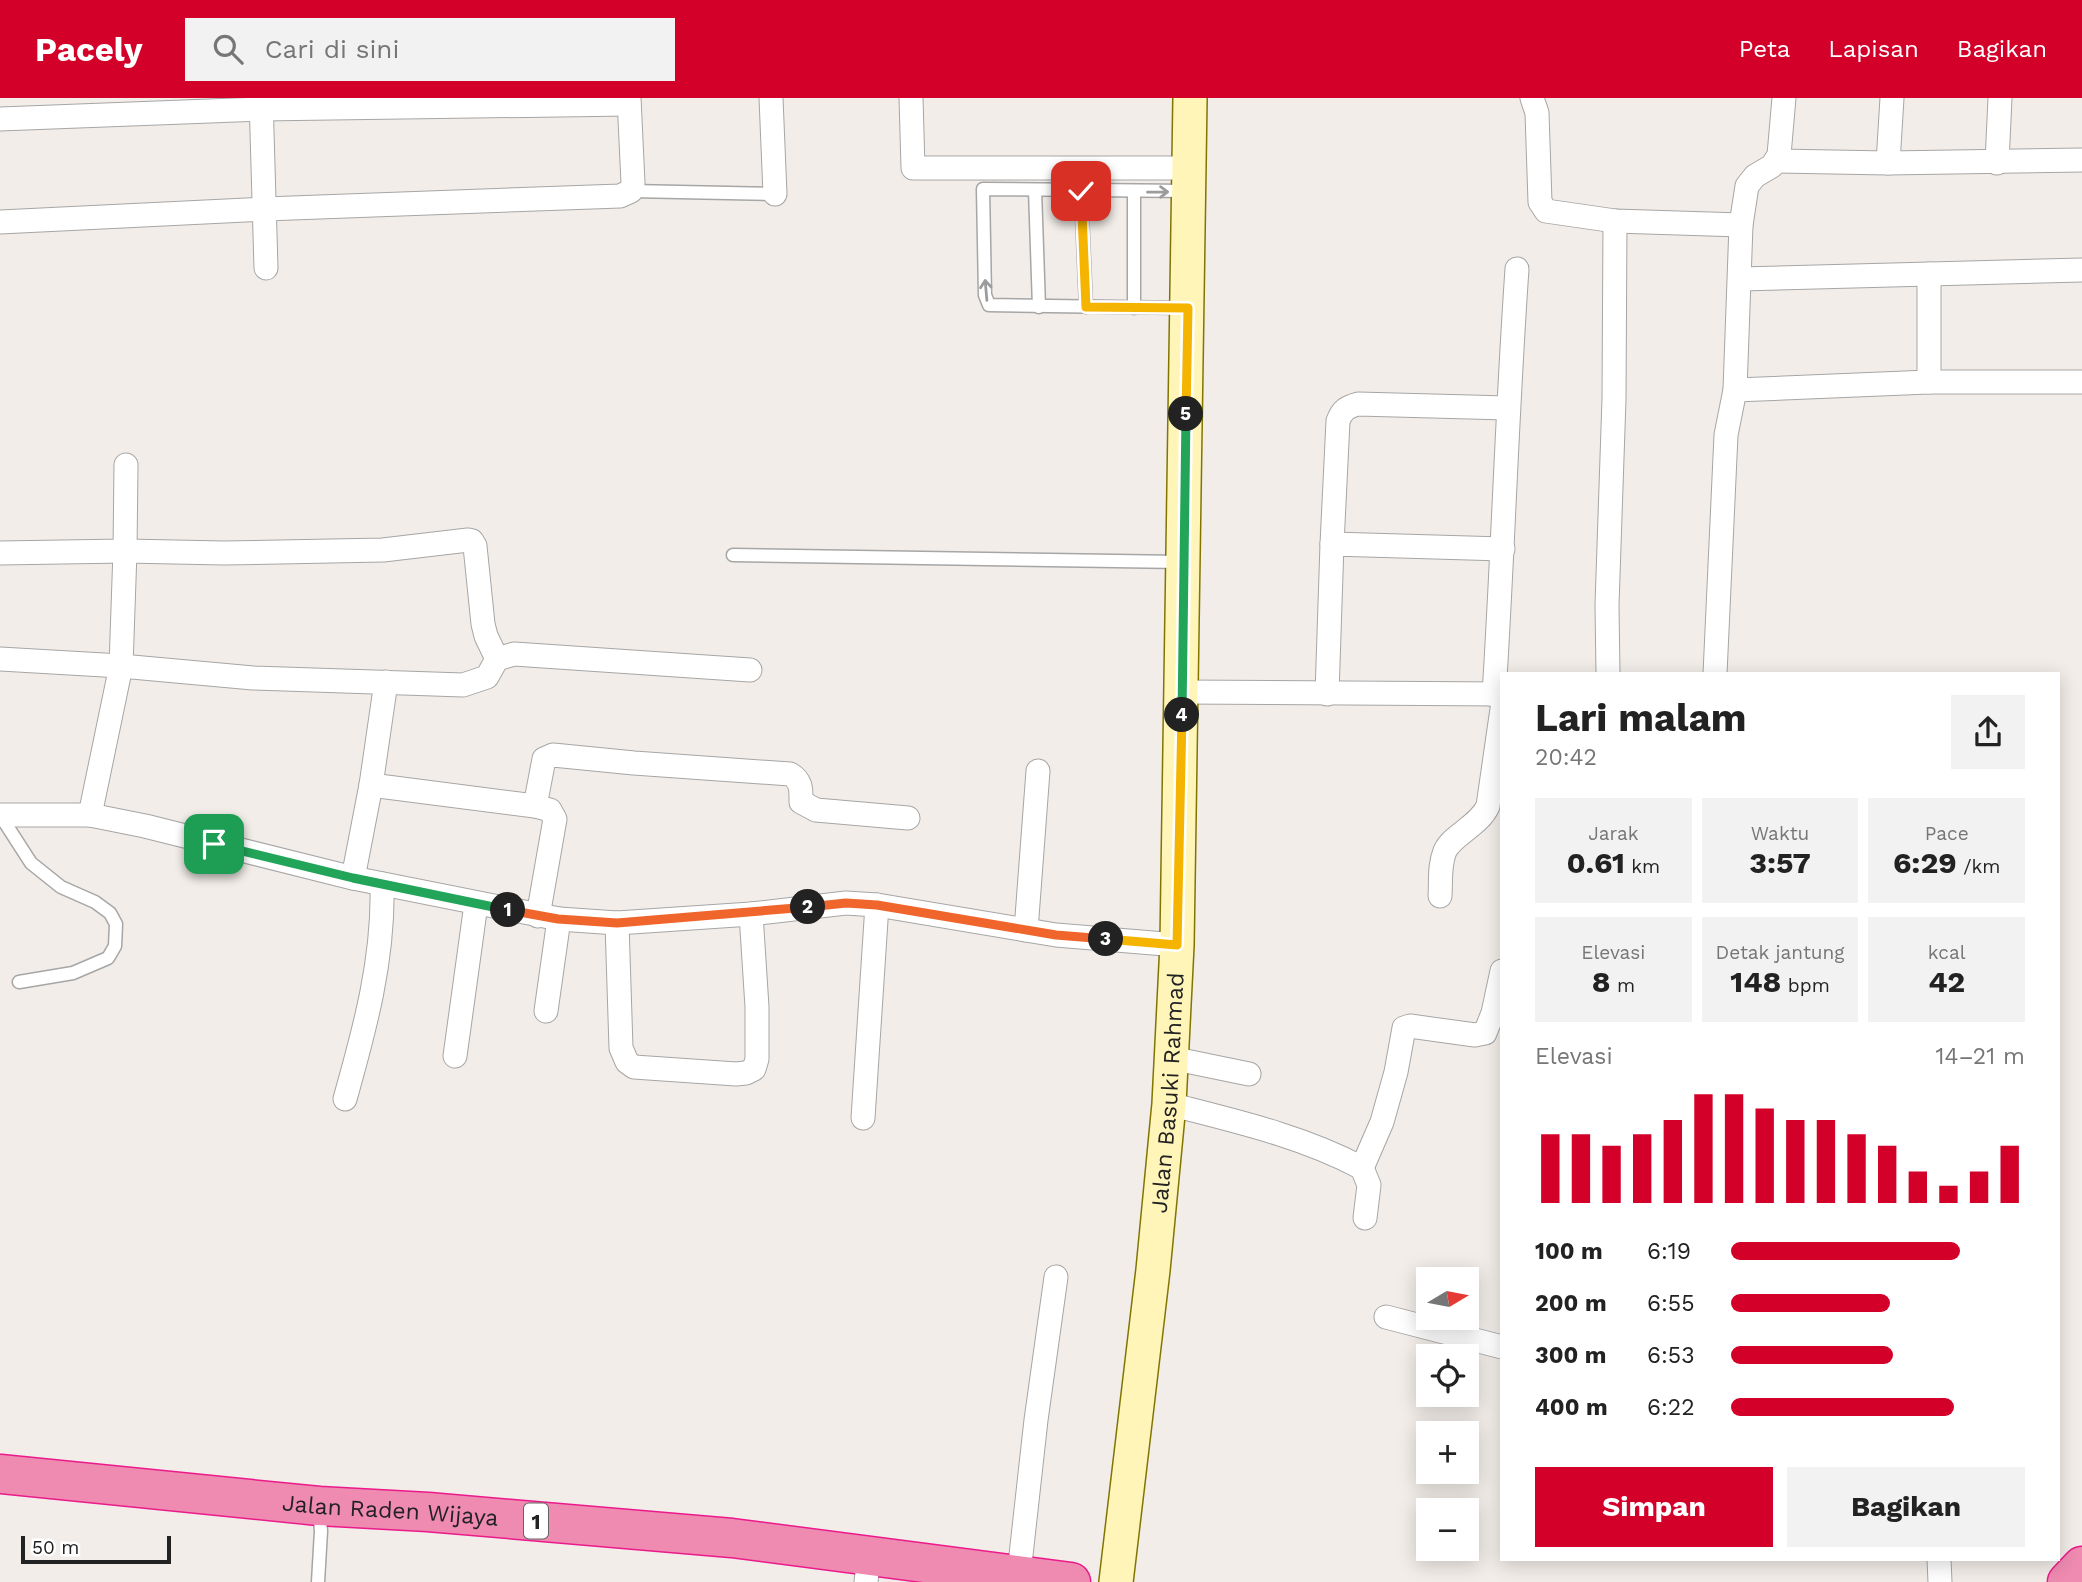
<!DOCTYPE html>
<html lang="id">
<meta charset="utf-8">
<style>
:root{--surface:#fff;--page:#f2f2f2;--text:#222;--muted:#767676;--accent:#d3002a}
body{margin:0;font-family:"Work Sans",sans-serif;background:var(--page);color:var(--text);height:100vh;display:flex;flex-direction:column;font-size:26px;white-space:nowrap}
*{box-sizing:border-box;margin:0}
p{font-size:23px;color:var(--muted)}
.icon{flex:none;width:38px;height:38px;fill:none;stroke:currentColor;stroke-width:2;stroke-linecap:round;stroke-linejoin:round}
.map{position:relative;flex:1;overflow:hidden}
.details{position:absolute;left:1500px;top:574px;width:560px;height:889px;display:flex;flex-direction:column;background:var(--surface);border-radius:0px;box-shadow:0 4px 18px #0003}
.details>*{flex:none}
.needle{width:46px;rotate:80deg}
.controls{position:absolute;left:1416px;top:1169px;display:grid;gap:14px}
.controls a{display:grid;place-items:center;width:63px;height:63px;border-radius:0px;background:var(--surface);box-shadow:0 4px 18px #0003;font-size:35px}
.scale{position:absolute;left:21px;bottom:18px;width:150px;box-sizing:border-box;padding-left:7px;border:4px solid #222;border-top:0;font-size:19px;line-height:24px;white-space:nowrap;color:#222;-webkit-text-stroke:5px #fff;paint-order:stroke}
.pin{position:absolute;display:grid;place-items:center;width:60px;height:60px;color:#fff;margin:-30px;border-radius:14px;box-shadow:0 4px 10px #0006}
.km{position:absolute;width:35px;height:35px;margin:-18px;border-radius:50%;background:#222;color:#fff;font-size:19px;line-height:35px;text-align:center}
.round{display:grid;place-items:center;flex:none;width:74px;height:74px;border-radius:0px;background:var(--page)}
.headline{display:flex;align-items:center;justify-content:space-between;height:119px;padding:0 35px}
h1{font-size:38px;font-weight:700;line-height:52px}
.metrics{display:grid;grid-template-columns:repeat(3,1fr);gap:10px;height:119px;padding:7px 35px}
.metrics div{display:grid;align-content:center;border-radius:0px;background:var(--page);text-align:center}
.metrics b{font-size:30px;font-weight:700}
.metrics small{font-size:19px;font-weight:400}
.metrics p{font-size:19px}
.chart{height:196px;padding:14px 35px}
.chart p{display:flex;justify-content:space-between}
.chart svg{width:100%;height:126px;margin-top:7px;stroke:var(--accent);stroke-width:6}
.button{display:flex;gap:14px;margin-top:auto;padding:14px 35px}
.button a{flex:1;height:80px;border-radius:0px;background:var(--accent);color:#fff;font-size:28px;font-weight:700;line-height:80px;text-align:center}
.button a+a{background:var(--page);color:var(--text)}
ul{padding:0 35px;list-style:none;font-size:23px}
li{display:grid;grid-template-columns:112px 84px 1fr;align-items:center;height:52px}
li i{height:18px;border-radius:9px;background:var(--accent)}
header{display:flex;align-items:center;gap:42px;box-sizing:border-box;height:98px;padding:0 35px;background:var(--accent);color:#fff}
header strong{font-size:33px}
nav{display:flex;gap:38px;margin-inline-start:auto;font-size:24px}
.search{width:490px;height:63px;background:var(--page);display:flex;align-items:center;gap:18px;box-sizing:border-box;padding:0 24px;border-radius:0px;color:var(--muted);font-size:26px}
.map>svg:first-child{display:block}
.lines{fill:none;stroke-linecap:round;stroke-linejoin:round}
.lane-casing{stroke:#a6a6a6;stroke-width:15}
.street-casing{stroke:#a6a6a6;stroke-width:25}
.secondary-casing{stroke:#817500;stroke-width:36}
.highway-casing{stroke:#eb1a8b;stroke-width:41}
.lane{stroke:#fff;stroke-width:12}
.street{stroke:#fff;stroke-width:23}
.secondary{stroke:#fff5b9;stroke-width:33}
.highway{stroke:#ef8ab1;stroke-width:38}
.oneway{stroke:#9c9c9c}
.split-1-casing{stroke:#fff;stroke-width:14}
.split-2-casing{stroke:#fff;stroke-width:14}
.split-3-casing{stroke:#fff;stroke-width:14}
.split-4-casing{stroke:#fff;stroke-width:14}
.split-5-casing{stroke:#fff;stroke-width:14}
.split-6-casing{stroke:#fff;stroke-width:14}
.split-1{stroke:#22a559;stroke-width:9}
.split-2{stroke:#f0652b;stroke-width:9}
.split-3{stroke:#f0652b;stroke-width:9}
.split-4{stroke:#f5b400;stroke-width:9}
.split-5{stroke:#22a559;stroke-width:9}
.split-6{stroke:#f5b400;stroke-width:9}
.labels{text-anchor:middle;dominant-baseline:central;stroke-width:5;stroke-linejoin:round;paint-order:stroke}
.shield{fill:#fff;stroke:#646464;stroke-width:2}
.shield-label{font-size:21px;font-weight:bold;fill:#222}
.street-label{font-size:23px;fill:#222;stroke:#fff}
</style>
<header>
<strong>Pacely</strong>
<div class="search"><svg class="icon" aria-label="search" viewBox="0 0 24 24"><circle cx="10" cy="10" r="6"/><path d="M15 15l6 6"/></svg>Cari di sini</div>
<nav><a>Peta</a><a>Lapisan</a><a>Bagikan</a></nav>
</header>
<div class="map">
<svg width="2082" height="1484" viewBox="0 0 2082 1484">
<rect width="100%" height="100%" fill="#f2ede8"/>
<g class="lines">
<!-- lane casing -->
<g class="lane-casing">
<g id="lane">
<polyline points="1035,92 1039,209"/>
<polyline points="631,93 775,96"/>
<polyline points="1081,93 1086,209"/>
<polyline points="1134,94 1134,210"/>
<polyline points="1187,210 989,207 985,197 983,91 1188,93"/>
<polyline points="733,457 1181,464"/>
<polyline points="0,717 31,765 61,789 95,804 110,815 116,826 115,848 108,860 73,875 19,884"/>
<polyline points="318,1484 321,1433 319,1411"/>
</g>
</g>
<!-- street casing -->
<g class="street-casing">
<g id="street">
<polyline points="261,0 266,170"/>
<polyline points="771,0 775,96"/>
<polyline points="911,0 913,70 1189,70"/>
<polyline points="1532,0 1537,15 1540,104 1546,113 1615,123 1741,127"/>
<polyline points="1892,0 1888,65 2082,62"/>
<polyline points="0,21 261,11 629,6"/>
<polyline points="1776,63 1888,65"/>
<polyline points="1997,65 2000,0"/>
<polyline points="0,124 265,111 620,98 631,93 633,85 629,0"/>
<polyline points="1740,181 2082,172"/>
<polyline points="1929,284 1929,176"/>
<polyline points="1735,292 1929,284 2082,284"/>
<path d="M1332,446L1338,323C1342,312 1347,309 1358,306L1507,310"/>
<polyline points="0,455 125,453 126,367"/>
<polyline points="0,561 121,568 253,580 463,587 487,579 497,561 514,556 750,572"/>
<polyline points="1608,576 1607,507 1614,301 1615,123"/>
<polyline points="1715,576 1726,337 1735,292 1741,127 1747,88 1755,78 1772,68 1779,57 1784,0"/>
<polyline points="1182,594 1502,596"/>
<polyline points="1327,596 1332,446 1503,451"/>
<path d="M1494,597C1503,455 1507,313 1517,171"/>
<polyline points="371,687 535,708"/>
<polyline points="0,717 90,717 145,728 353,780 559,821 617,825 751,816 846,805 877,807 1056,837 1177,847"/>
<polyline points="90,717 121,568 125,453 224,455 383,452 468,442 472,443 475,448 483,526 486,538 497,561"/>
<polyline points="353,780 371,687 386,584"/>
<path d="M1440,798C1441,783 1439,767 1445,753C1452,737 1479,728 1488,708L1502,611"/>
<path d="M538,818L555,721L550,712L535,708L544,661L553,657L634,665L790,676C802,683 801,692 801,704L816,712L908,720"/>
<polyline points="617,825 621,950 627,964 634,969 736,976 746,975 754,971 757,961 757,909 751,816"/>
<polyline points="1026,832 1038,673"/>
<polyline points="546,913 559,821"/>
<polyline points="455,958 476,806"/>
<polyline points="1171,960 1249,976"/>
<path d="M345,1001C365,930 384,861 382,786"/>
<path d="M1169,1006C1235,1023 1302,1038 1362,1070L1369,1087L1365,1120"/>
<polyline points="863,1020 877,807"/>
<polyline points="1362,1070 1382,1024 1396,974 1404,930 1410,928 1475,937 1485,935 1493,915 1502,873"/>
<polyline points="1386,1219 1502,1249"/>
<polyline points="1939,1461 1940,1484"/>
<polyline points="866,1484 869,1457"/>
<polyline points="1018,1484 1036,1322 1056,1179"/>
</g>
</g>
<!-- secondary casing -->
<g class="secondary-casing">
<g id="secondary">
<path id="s1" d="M1116,1484L1153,1172L1169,1006L1177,847L1190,0"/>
</g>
</g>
<!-- highway casing -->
<g class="highway-casing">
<g id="highway">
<path id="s2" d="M0,1376L319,1408L428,1414L732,1440L1071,1484"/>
<polyline points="2067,1484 2082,1468"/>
</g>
</g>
<!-- lane -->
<use href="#lane" class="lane"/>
<!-- street -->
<use href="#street" class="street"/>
<!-- secondary -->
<use href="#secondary" class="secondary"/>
<!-- highway -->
<use href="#highway" class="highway"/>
</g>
<!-- one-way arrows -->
<defs><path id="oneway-shaft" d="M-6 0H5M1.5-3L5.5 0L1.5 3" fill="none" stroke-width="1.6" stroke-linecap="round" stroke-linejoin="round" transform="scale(1.75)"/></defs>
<g class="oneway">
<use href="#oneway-shaft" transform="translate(1158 94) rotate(-1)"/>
<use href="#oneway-shaft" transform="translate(986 192) rotate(-95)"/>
</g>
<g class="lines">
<!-- split-1 casing -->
<g class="split-1-casing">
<polyline id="split-1" points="214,746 353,780 508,812"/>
</g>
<!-- split-2 casing -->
<g class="split-2-casing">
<polyline id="split-2" points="508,812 558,821 617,825 808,809"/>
</g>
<!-- split-3 casing -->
<g class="split-3-casing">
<polyline id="split-3" points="808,809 846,805 877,807 1056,837 1106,841"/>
</g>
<!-- split-4 casing -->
<g class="split-4-casing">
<polyline id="split-4" points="1106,841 1177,847 1182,617"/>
</g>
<!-- split-5 casing -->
<g class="split-5-casing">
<polyline id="split-5" points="1182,617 1186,316"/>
</g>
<!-- split-6 casing -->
<g class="split-6-casing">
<polyline id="split-6" points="1081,93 1086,209 1188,210 1186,316"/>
</g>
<!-- split-1 -->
<use href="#split-1" class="split-1"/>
<!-- split-2 -->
<use href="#split-2" class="split-2"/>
<!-- split-3 -->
<use href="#split-3" class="split-3"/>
<!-- split-4 -->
<use href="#split-4" class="split-4"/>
<!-- split-5 -->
<use href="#split-5" class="split-5"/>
<!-- split-6 -->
<use href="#split-6" class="split-6"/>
</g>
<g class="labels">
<!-- shield labels -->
<rect class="shield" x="524" y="1405.5" width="24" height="35" rx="5"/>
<g class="shield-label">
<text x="536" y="1423">1</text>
</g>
<!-- street labels -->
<g class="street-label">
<text stroke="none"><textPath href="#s1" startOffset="492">Jalan Basuki Rahmad</textPath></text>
<text stroke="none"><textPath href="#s2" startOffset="392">Jalan Raden Wijaya</textPath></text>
</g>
</g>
</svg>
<div class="controls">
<a><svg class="needle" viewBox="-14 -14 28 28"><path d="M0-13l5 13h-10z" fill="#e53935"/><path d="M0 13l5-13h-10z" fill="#767676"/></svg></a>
<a><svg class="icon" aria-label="locate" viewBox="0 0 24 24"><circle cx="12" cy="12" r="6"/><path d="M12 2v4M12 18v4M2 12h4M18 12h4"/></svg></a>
<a>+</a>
<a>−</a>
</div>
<div class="scale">50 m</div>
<div class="pin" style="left:214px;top:746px;background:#1e9e55"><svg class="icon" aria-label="arrive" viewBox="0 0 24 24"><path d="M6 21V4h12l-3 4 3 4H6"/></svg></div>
<div class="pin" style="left:1081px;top:93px;background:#d93025"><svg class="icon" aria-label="check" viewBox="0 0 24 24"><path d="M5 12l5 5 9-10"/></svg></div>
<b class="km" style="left:508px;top:812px">1</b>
<b class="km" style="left:808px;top:809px">2</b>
<b class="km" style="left:1106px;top:841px">3</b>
<b class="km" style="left:1182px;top:617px">4</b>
<b class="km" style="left:1186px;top:316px">5</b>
<section class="details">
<div class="headline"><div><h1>Lari malam</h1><p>20:42</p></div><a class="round"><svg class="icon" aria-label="share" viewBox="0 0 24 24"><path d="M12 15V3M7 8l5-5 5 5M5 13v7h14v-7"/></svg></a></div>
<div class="metrics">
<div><p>Jarak</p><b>0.61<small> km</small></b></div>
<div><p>Waktu</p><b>3:57</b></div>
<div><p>Pace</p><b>6:29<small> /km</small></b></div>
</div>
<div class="metrics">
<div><p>Elevasi</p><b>8<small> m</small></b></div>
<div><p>Detak jantung</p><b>148<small> bpm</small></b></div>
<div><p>kcal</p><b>42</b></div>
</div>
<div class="chart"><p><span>Elevasi</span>14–21 m</p>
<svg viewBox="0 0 160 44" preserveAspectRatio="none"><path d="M5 44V20M15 44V20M25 44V24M35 44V20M45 44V15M55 44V6M65 44V6M75 44V11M85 44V15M95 44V15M105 44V20M115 44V24M125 44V33M135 44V38M145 44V33M155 44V24"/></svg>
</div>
<ul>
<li><b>100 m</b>6:19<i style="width:78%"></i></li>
<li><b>200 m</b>6:55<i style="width:54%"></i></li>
<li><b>300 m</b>6:53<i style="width:55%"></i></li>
<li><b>400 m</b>6:22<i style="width:76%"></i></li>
</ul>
<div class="button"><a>Simpan</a><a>Bagikan</a></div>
</section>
</div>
